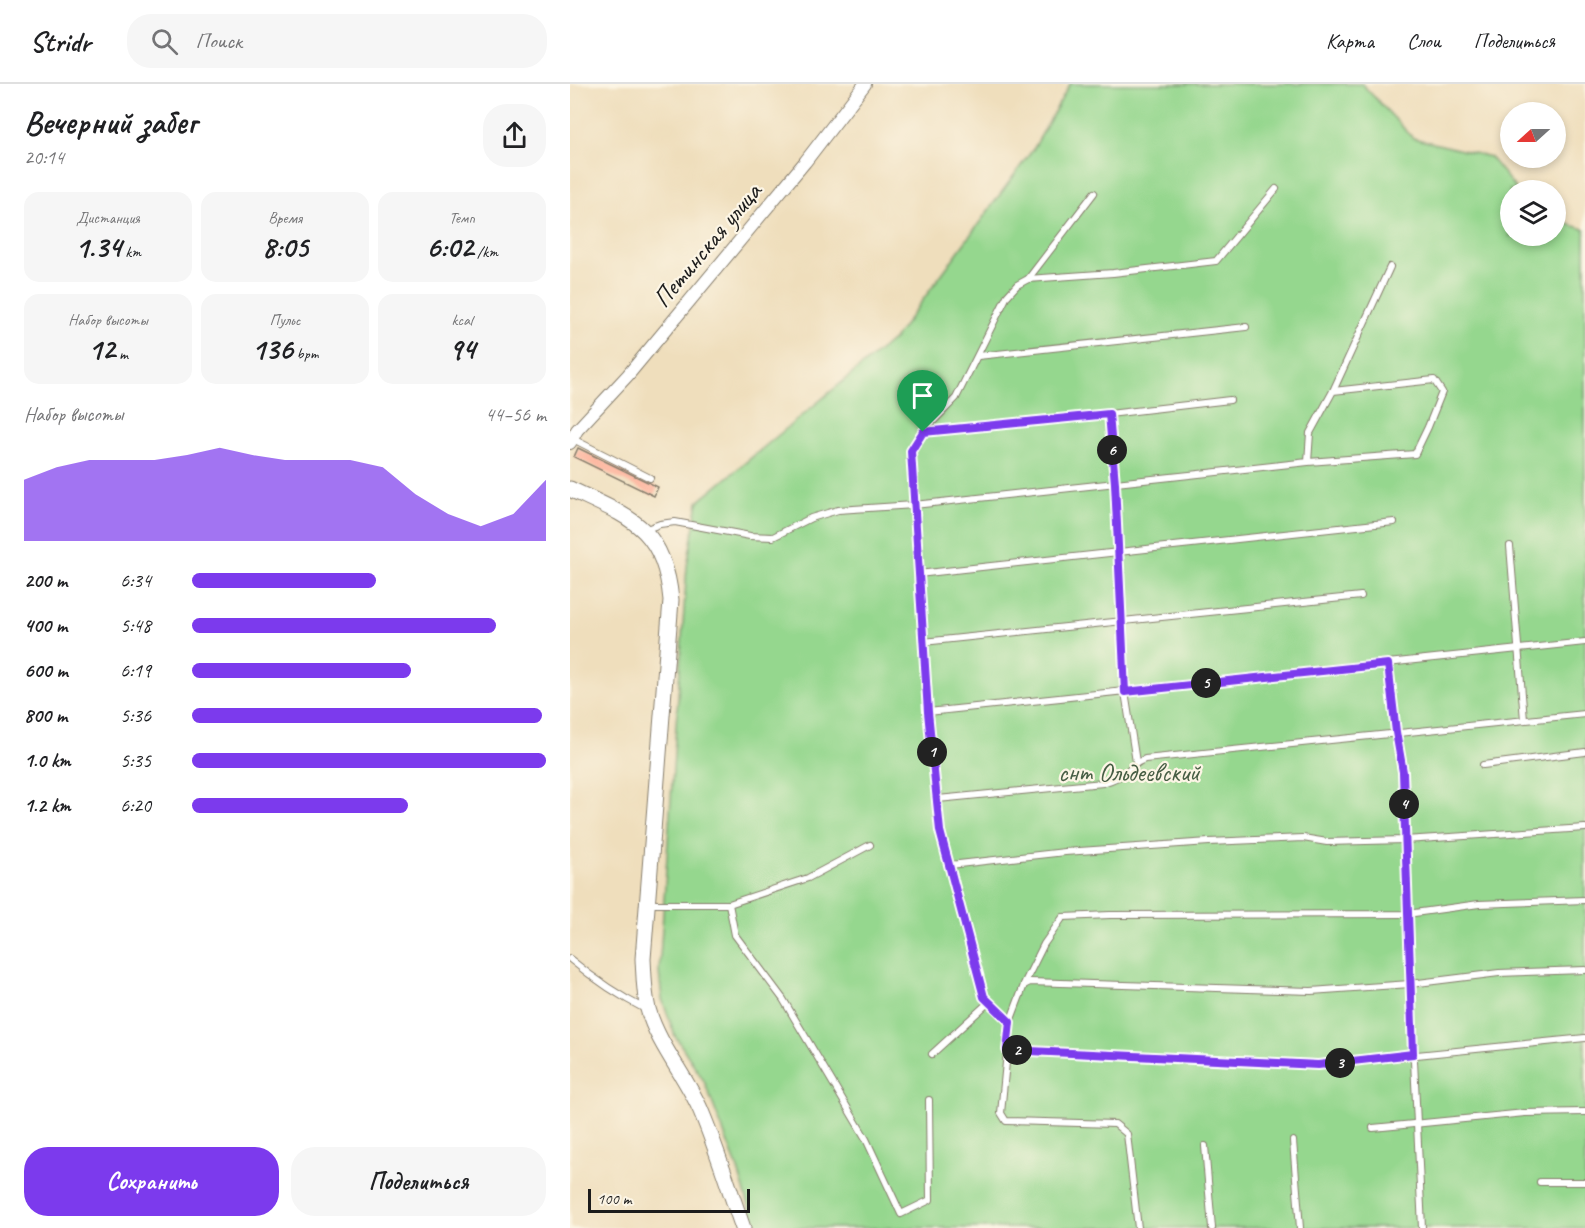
<!DOCTYPE html>
<html lang="ru">
<meta charset="utf-8">
<style>
:root{--surface:#fff;--page:#f6f6f6;--text:#202124;--muted:#757577;--line:#e0e0e0;--accent:#7c3aed}
body{margin:0;font-family:Caveat,sans-serif;background:var(--page);color:var(--text);height:100vh;display:flex;flex-direction:column;font-size:22px;white-space:nowrap}
*{box-sizing:border-box;margin:0}
p{font-size:20px;color:var(--muted)}
.icon{flex:none;width:33px;height:33px;fill:none;stroke:currentColor;stroke-width:2;stroke-linecap:round;stroke-linejoin:round}
.map{position:relative;flex:1;overflow:hidden}
.panel{display:flex;flex-direction:column;background:var(--surface);width:570px}
.panel>*{flex:none}
.needle{width:39px;rotate:249deg}
.fabs{position:absolute;left:930px;top:18px;display:grid;gap:12px}
.fabs a{display:grid;place-items:center;width:66px;height:66px;border-radius:50%;background:var(--surface);box-shadow:0 3px 9px #0003;font-size:30px}
.scale{position:absolute;left:18px;bottom:15px;width:162px;box-sizing:border-box;padding-left:6px;border:3px solid #1c1c1c;border-top:0;font-size:16px;line-height:21px;white-space:nowrap;color:#1c1c1c;-webkit-text-stroke:4px #fcf5e5;paint-order:stroke}
.pin{position:absolute;display:grid;place-items:center;width:51px;height:51px;color:#fff;margin:-62px -26px;border-radius:50% 50% 50% 0;rotate:-45deg;box-shadow:0 0 6px #0007}
.pin .icon{rotate:45deg}
.km{position:absolute;width:30px;height:30px;margin:-15px;border-radius:50%;background:#222;color:#fff;font-size:16px;line-height:30px;text-align:center}
.round{display:grid;place-items:center;flex:none;width:63px;height:63px;border-radius:24px;background:var(--page)}
.head{display:flex;align-items:center;justify-content:space-between;height:102px;padding:0 24px}
h1{font-size:33px;font-weight:800;line-height:45px}
.stats{display:grid;grid-template-columns:repeat(3,1fr);gap:9px;height:102px;padding:6px 24px}
.stats div{display:grid;align-content:center;border-radius:15px;background:var(--page);text-align:center}
.stats b{font-size:30px;font-weight:800}
.stats small{font-size:16px;font-weight:400}
.stats p{font-size:16px}
.chart{height:168px;padding:12px 24px}
.chart p{display:flex;justify-content:space-between}
.chart svg{width:100%;height:108px;margin-top:6px;fill:var(--accent);opacity:.7}
.button{display:flex;gap:12px;margin-top:auto;padding:12px 24px}
.button a{flex:1;height:69px;border-radius:24px;background:var(--accent);color:#fff;font-size:24px;font-weight:800;line-height:69px;text-align:center}
.button a+a{background:var(--page);color:var(--text)}
ul{padding:0 24px;list-style:none;font-size:20px}
li{display:grid;grid-template-columns:96px 72px 1fr;align-items:center;height:45px}
li i{height:15px;border-radius:8px;background:var(--accent)}
header{display:flex;align-items:center;gap:36px;box-sizing:border-box;height:84px;padding:0 30px;background:var(--surface);border-bottom:2px solid var(--line)}
header strong{font-size:28px}
nav{display:flex;gap:33px;margin-inline-start:auto;font-size:21px}
.search{width:420px;height:54px;background:var(--page);display:flex;align-items:center;gap:15px;box-sizing:border-box;padding:0 21px;border-radius:24px;color:var(--muted);font-size:22px}
main{display:flex;flex:1;min-height:0}
.map>svg:first-child{display:block}
.green{fill:#95d78e;stroke:#587a55;stroke-width:1.5}
.building{fill:#fdaa93}
.lines{fill:none;stroke-linecap:round;stroke-linejoin:round}
.service-casing{stroke:#867d6c;stroke-width:8}
.minor-casing{stroke:#867d6c;stroke-width:14}
.tertiary-casing{stroke:#867d6c;stroke-width:17}
.service{stroke:#fff;stroke-width:6}
.minor{stroke:#fff;stroke-width:12}
.tertiary{stroke:#fff;stroke-width:15}
.route-casing{stroke:#fff;stroke-width:12}
.route{stroke:#7c3aed;stroke-width:8}
.labels{text-anchor:middle;dominant-baseline:central;stroke-width:4.5;stroke-linejoin:round;paint-order:stroke}
.street-label{font-size:26px;fill:#1c1c1c;stroke:#fcf5e5}
.park-label{font-size:26px;fill:#465d44;stroke:#fcf5e5}
</style>
<header>
<strong>Stridr</strong>
<div class="search"><svg class="icon" aria-label="search" viewBox="0 0 24 24"><circle cx="10" cy="10" r="6"/><path d="M15 15l6 6"/></svg>Поиск</div>
<nav><a>Карта</a><a>Слои</a><a>Поделиться</a></nav>
</header>
<main>
<section class="panel">
<div class="head"><div><h1>Вечерний забег</h1><p>20:14</p></div><a class="round"><svg class="icon" aria-label="share" viewBox="0 0 24 24"><path d="M12 15V3M7 8l5-5 5 5M5 13v7h14v-7"/></svg></a></div>
<div class="stats">
<div><p>Дистанция</p><b>1.34<small> km</small></b></div>
<div><p>Время</p><b>8:05</b></div>
<div><p>Темп</p><b>6:02<small> /km</small></b></div>
</div>
<div class="stats">
<div><p>Набор высоты</p><b>12<small> m</small></b></div>
<div><p>Пульс</p><b>136<small> bpm</small></b></div>
<div><p>kcal</p><b>94</b></div>
</div>
<div class="chart"><p><span>Набор высоты</span>44–56 m</p>
<svg viewBox="0 0 160 44" preserveAspectRatio="none"><path d="M0 44V19L10 14L20 11L30 11L40 11L50 9L60 6L70 9L80 11L90 11L100 11L110 14L120 25L130 33L140 38L150 33L160 19V44z"/></svg>
</div>
<ul>
<li><b>200 m</b>6:34<i style="width:52%"></i></li>
<li><b>400 m</b>5:48<i style="width:86%"></i></li>
<li><b>600 m</b>6:19<i style="width:62%"></i></li>
<li><b>800 m</b>5:36<i style="width:99%"></i></li>
<li><b>1.0 km</b>5:35<i style="width:100%"></i></li>
<li><b>1.2 km</b>6:20<i style="width:61%"></i></li>
</ul>
<div class="button"><a>Сохранить</a><a>Поделиться</a></div>
</section>
<div class="map">
<svg width="1015" height="1144" viewBox="0 0 1015 1144">
<rect width="100%" height="100%" fill="#fcf5e5"/>
<filter id="ink" filterUnits="userSpaceOnUse"><feTurbulence type="fractalNoise" baseFrequency=".0167" numOctaves="2"/><feDisplacementMap in="SourceGraphic" scale="12" xChannelSelector="R" yChannelSelector="G"/><feConvolveMatrix kernelMatrix="1 2 1 2 8 2 1 2 1" color-interpolation-filters="sRGB"/></filter>
<filter id="wash" filterUnits="userSpaceOnUse"><feTurbulence type="fractalNoise" baseFrequency=".008" numOctaves="4" result="noise"/><feDisplacementMap in="SourceGraphic" scale="24" xChannelSelector="R" yChannelSelector="G"/><feGaussianBlur stdDeviation="1.35" result="paint"/><feColorMatrix in="noise" values="0 0 0 0 0 0 0 0 0 0 0 0 0 0 0 0 0 1.4 0 .05"/><feComposite in="paint" operator="in"/></filter>
<g filter="url(#wash)">
<rect width="100%" height="100%" fill="#efdebc"/>
<!-- green -->
<polygon class="green" points="500,0 792,0 843,54 920,73 947,106 940,106 940,152 986,152 986,137 1015,145 1015,1144 186,1144 167,1083 134,997 105,952 92,915 89,888 117,482 128,418 325,254 464,64"/>
<g id="blocks">
<!-- building -->
<polygon class="building" points="8,364 88,403 84,412 4,373"/>
</g>
</g>
<g filter="url(#ink)">
<use href="#blocks" fill-opacity="0" stroke="#867d6c" stroke-width="1.5"/>
<g class="lines">
<!-- service casing -->
<g class="service-casing">
<g id="service">
<polyline points="458,195 524,109"/>
<polyline points="408,272 676,243"/>
<polyline points="763,307 820,183"/>
<polyline points="539,330 545,399 555,608 566,678"/>
<polyline points="353,348 539,330 660,316"/>
<polyline points="1,354 80,394"/>
<polyline points="74,446 90,440 105,438 180,452 203,453 241,434 268,426 344,421 738,378 845,370 858,343 872,308 864,296 763,307 740,349 738,378"/>
<polyline points="940,462 954,636"/>
<polyline points="348,490 824,438"/>
<polyline points="353,558 791,512"/>
<polyline points="818,580 826,648 833,688 837,830 852,1144"/>
<polyline points="358,628 1015,558"/>
<polyline points="913,681 1015,668"/>
<path d="M368,715L533,699C542,696 551,693 558,687C565,681 566,678 575,675L1015,630"/>
<polyline points="380,781 495,768 639,758 733,754 757,758 835,756 1015,744"/>
<polyline points="78,820 159,820 238,794 300,761"/>
<polyline points="159,820 165,851 213,915 296,1055 331,1130 360,1116 359,1016"/>
<path d="M0,875C23,894 47,911 75,925"/>
<polyline points="454,900 474,860 493,833 540,831 837,830 909,820 1015,816"/>
<polyline points="440,938 454,901 460,898 741,907 840,900 929,889 1015,886"/>
<polyline points="437,965 748,981 1015,954"/>
<polyline points="362,970 419,918"/>
<polyline points="803,1044 955,1029 1015,1028"/>
<polyline points="723,1057 730,1144"/>
<polyline points="635,1062 642,1144"/>
<polyline points="970,1098 1015,1098"/>
<polyline points="568,1144 557,1050 545,1040 436,1037 431,1029 440,938 414,913 370,747 358,628 341,367 353,348 386,314 437,212 447,201 458,195 543,189 646,177 706,105"/>
</g>
</g>
<!-- minor casing -->
<g class="minor-casing">
<polyline id="minor" points="0,359 7,346 58,291 235,78 295,0"/>
</g>
<!-- tertiary casing -->
<g class="tertiary-casing">
<path id="tertiary" d="M0,405C59,433 94,442 101,516L73,875C74,892 74,909 78,925C88,961 116,992 131,1027C147,1065 159,1105 173,1144"/>
</g>
<!-- service -->
<use href="#service" class="service"/>
<!-- minor -->
<use href="#minor" class="minor"/>
<!-- tertiary -->
<use href="#tertiary" class="tertiary"/>
</g>
</g>
<g class="lines" filter="url(#ink)">
<!-- route casing -->
<g class="route-casing">
<polygon id="route" points="539,330 545,399 555,608 818,580 826,648 833,688 843,970 748,981 437,966 440,938 414,913 370,747 358,628 341,367 353,348"/>
</g>
<!-- route -->
<use href="#route" class="route"/>
</g>
<g class="labels">
<!-- street labels -->
<g class="street-label">
<text transform="translate(137 161) rotate(-50)">Петинская улица</text>
</g>
<!-- park labels -->
<g class="park-label">
<text x="559" y="688">снт Ольдеевский</text>
</g>
</g>
</svg>
<div class="fabs">
<a><svg class="needle" viewBox="-14 -14 28 28"><path d="M0-13l5 13h-10z" fill="#e53935"/><path d="M0 13l5-13h-10z" fill="#757577"/></svg></a>
<a><svg class="icon" aria-label="layers" viewBox="0 0 24 24"><path d="M12 4l9 5-9 5-9-5zM3 14l9 5 9-5"/></svg></a>
</div>
<div class="scale">100 m</div>
<div class="pin" style="left:353px;top:348px;background:#1e9e55"><svg class="icon" aria-label="arrive" viewBox="0 0 24 24"><path d="M6 21V4h12l-3 4 3 4H6"/></svg></div>
<b class="km" style="left:362px;top:668px">1</b>
<b class="km" style="left:447px;top:966px">2</b>
<b class="km" style="left:770px;top:979px">3</b>
<b class="km" style="left:834px;top:720px">4</b>
<b class="km" style="left:636px;top:599px">5</b>
<b class="km" style="left:542px;top:366px">6</b>
</div>
</main>
